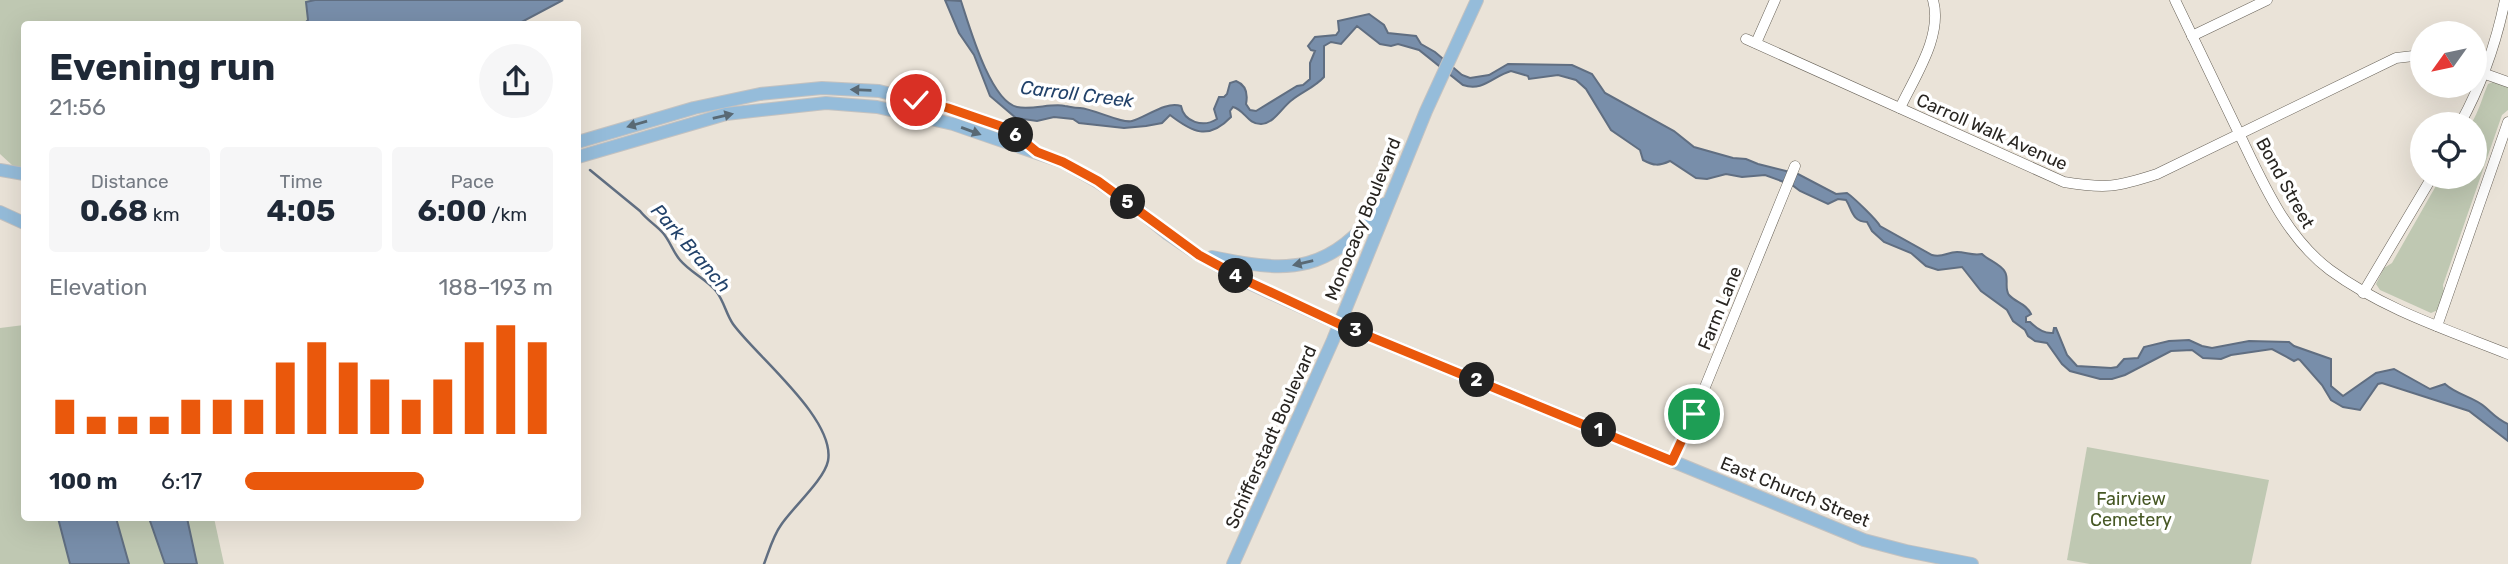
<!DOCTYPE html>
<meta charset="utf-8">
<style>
:root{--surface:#fff;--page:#f6f6f7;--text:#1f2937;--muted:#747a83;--accent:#ea580c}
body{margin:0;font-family:Rubik,sans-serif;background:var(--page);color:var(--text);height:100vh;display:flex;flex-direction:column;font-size:26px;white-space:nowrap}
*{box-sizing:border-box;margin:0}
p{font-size:23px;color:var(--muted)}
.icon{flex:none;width:38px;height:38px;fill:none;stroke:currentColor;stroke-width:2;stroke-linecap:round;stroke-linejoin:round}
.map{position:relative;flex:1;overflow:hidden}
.details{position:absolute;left:21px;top:21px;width:560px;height:500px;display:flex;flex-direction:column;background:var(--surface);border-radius:7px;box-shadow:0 7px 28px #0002}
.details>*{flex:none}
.needle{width:46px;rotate:237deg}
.controls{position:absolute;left:2410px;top:21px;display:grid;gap:14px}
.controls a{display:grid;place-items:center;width:77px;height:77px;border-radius:50%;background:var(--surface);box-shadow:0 7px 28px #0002;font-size:35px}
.pin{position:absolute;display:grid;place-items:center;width:60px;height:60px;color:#fff;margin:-30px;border:4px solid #fff;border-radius:50%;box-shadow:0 2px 7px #0007}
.km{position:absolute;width:35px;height:35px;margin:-18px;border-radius:50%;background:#222;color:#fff;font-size:19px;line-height:35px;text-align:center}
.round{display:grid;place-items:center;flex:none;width:74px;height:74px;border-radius:37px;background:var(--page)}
.summary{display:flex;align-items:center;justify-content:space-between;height:119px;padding:0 28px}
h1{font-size:38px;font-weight:700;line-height:52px}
.figures{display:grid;grid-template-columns:repeat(3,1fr);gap:10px;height:119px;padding:7px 28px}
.figures div{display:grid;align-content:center;border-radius:7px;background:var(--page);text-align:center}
.figures b{font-size:30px;font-weight:700}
.figures small{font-size:19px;font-weight:400}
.figures p{font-size:19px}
.chart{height:196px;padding:14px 28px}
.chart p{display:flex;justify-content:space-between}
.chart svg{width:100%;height:126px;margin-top:7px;stroke:var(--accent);stroke-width:6}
ul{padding:0 28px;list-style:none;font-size:23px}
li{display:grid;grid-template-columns:112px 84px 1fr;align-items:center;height:52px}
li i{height:18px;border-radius:9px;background:var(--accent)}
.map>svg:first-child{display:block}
.green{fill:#bfc8b2}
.water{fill:#788eaa;stroke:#606e81;stroke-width:2}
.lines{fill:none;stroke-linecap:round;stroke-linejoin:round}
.stream{stroke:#606e81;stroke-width:2.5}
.minor-casing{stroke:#676157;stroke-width:11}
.major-casing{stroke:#c3c2c1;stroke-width:14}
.minor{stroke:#fff;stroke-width:10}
.major{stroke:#95bcda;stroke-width:12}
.oneway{fill:#596974}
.route-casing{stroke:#fff;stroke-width:14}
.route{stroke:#ea580c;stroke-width:9}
.labels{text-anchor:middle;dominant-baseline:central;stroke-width:7;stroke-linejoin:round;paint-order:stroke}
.street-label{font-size:18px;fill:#282521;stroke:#fff}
.park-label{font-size:18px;fill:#475825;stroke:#fff}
.water-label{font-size:19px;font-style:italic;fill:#22426a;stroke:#fff}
</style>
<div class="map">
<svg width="2508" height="564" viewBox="0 0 2508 564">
<rect width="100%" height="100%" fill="#eae3d8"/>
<!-- green -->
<g class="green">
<polygon points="0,0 315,0 306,2 308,21 304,24 24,24 24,176 0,154"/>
<path d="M2493,82L2508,87V110L2502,115L2443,285L2444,293L2438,310L2431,313L2380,290L2376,284L2384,268L2392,263L2441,177H2474V124H2471C2479,111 2482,98 2488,84Z"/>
<polygon points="24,325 24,518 214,518 224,564 0,564 0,328"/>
<polygon points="2087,447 2269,480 2251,564 2090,564 2067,560"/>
</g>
<!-- water -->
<g class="water">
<polygon points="315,0 563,0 518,24 304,24 308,20 306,2"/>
<path d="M945,0L961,1C969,25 990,101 1017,107C1032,110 1053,103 1065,106C1071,107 1074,108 1080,108C1094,109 1122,124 1132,121C1147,117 1165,101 1181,106C1184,122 1203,128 1217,119L1214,109L1219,97H1224L1227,94L1230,83L1236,81C1246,85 1248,94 1246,104L1250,110L1256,111L1297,86L1303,85L1310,79V63L1315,51L1311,50L1308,46L1315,37L1336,35L1339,31L1338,21L1369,14L1384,25L1388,33L1416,36L1421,44L1435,52L1462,75L1470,78L1489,75L1508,64L1572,65L1592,74L1605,93L1674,131L1694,147L1733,158L1746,159L1758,164L1798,174L1836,194L1847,193C1853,197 1877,220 1880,226L1932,255C1943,258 1947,252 1957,252C1966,252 1972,256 1982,254C1988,260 2002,265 2005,272C2009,279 2004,288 2009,295C2016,303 2026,303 2031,314L2026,317V322H2030C2036,328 2044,334 2053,333L2054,328H2056L2067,355L2077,366L2111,368L2117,367L2124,359L2138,358L2144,347L2169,341L2189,340L2202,346L2212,348L2249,341L2289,342L2294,346L2331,359V386L2343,396L2376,373L2394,369L2430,389L2445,384C2457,395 2474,397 2485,407C2493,414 2498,420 2508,424V441L2469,411L2382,383L2378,384L2360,410L2343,407L2331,400L2322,385L2300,360L2298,359L2294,361L2272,349L2231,355L2221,359L2203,358L2192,350L2171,351L2125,375L2112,379H2100L2070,371L2062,364L2047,343L2035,341L2028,336L2025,330L2013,321L2007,310L1981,291L1962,267L1938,270L1926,266L1911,253L1884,242L1872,231L1867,222C1852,222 1852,209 1846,200L1838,199L1828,204L1800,191L1792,185L1765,175L1742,177L1726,174L1707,179L1696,178L1670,161C1659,166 1654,166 1643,160L1640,150L1611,130L1586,89L1576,80L1558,75L1529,79L1528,76L1511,71C1493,76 1483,92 1463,85L1419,50L1398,44L1391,46L1380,44L1357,26L1341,44L1331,42L1324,46V77C1315,87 1302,92 1292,100C1282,107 1275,123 1261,124C1247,124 1245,110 1233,107L1230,111L1231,117C1208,141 1192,132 1170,115L1162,123L1146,126L1124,128L1079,123L1073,119L1054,117L1037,121L1016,118L990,96L974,55L959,33Z"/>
<polygon points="58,518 116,518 129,564 70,564"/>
<polygon points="149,518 187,518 197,564 165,564"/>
</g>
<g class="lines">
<!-- stream -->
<path class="stream" d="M590,170L640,211C647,220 656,225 663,233C670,241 673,252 680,260C690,272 706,279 716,291C724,301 726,314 733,324C756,356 836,419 828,461C824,480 793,507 781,525C773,536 769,551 764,564"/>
<!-- minor casing -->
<g class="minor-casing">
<g id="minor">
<path d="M2175,0C2195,42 2215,83 2235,125C2260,176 2283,235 2330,270C2383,309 2448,330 2508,354"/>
<polyline points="2192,36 2267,0"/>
<path d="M1746,39L2064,182C2106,189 2117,187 2157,174L2396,58L2422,55"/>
<polyline points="1756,43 1775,0"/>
<polyline points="2474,70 2508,82"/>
<path d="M1900,108C1915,76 1943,36 1933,0"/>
<path d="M2460,124C2482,84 2496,44 2505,0"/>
<polyline points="2363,293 2432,177"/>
<polyline points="2437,326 2508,122"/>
<polyline points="1672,461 1694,414 1795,166"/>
</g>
</g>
<!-- major casing -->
<g class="major-casing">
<g id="major">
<polyline points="578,142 694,108 760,94 822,88 879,91 948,108 1008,129 1034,150"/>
<polyline points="578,157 726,114 826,103 877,107 953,124 1063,162 1098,182 1131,204 1168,234 1199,255 1249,283 1339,324 1864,540 1906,551 1972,564"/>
<polyline points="0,170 24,174"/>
<polyline points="0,212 24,223"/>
<path d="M1212,257C1294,274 1328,273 1384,204"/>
<polyline points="1233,564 1333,340 1426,111 1477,0"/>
</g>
</g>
<!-- minor -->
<use href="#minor" class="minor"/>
<!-- major -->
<use href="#major" class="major"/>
</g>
<!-- one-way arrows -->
<defs><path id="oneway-solid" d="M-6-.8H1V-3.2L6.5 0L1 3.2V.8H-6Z" transform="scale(1.75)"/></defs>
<g class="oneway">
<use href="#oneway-solid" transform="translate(861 90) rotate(-178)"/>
<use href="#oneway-solid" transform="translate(723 116) rotate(-13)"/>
<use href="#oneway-solid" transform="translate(637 124) rotate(164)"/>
<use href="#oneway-solid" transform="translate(971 131) rotate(20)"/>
<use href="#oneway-solid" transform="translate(1303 263) rotate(167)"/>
</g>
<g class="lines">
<!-- route casing -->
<g class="route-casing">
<polyline id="route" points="916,100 948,108 1009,129 1037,152 1063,162 1098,181 1199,255 1249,282 1339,324 1672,461 1694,414"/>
</g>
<!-- route -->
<use href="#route" class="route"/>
</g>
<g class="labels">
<!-- street labels -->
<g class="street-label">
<text transform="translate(1992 132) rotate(24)">Carroll Walk Avenue</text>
<text transform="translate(2285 183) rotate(61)">Bond Street</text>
<text transform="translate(1363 219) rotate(-68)">Monocacy Boulevard</text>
<text transform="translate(1720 308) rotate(-68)">Farm Lane</text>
<text transform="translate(1271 437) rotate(-66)">Schifferstadt Boulevard</text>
<text transform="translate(1795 492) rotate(22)">East Church Street</text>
</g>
<!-- park labels -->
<g class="park-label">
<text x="2131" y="499">Fairview<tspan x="2131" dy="21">Cemetery</tspan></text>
</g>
<!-- water labels -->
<g class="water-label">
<text transform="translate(1077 94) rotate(7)">Carroll Creek</text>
<text transform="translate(691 248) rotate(49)">Park Branch</text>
</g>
</g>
</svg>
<div class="controls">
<a><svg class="needle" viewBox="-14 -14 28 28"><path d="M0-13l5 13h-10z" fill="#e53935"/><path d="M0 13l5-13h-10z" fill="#747a83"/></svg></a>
<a><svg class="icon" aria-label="locate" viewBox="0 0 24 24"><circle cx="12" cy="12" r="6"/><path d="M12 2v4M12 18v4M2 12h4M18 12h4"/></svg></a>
</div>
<div class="pin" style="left:1694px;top:414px;background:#1e9e55"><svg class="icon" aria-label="arrive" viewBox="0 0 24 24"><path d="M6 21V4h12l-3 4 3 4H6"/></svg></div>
<div class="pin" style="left:916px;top:100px;background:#d93025"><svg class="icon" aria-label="check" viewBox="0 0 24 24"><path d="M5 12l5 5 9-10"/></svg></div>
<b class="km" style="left:1599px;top:430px">1</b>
<b class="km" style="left:1477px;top:380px">2</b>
<b class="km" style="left:1356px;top:330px">3</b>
<b class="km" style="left:1236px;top:276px">4</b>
<b class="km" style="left:1128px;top:202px">5</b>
<b class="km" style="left:1016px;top:135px">6</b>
<section class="details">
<div class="summary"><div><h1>Evening run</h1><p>21:56</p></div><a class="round"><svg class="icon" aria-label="share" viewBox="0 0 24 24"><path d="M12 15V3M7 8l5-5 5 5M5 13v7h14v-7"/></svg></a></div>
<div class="figures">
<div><p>Distance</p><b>0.68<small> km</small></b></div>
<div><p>Time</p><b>4:05</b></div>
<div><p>Pace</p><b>6:00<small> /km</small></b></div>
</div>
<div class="chart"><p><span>Elevation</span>188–193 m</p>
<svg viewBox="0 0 160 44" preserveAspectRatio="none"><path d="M5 44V32M15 44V38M25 44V38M35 44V38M45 44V32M55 44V32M65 44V32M75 44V19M85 44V12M95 44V19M105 44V25M115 44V32M125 44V25M135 44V12M145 44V6M155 44V12"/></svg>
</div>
<ul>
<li><b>100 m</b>6:17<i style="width:58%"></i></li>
</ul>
</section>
</div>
